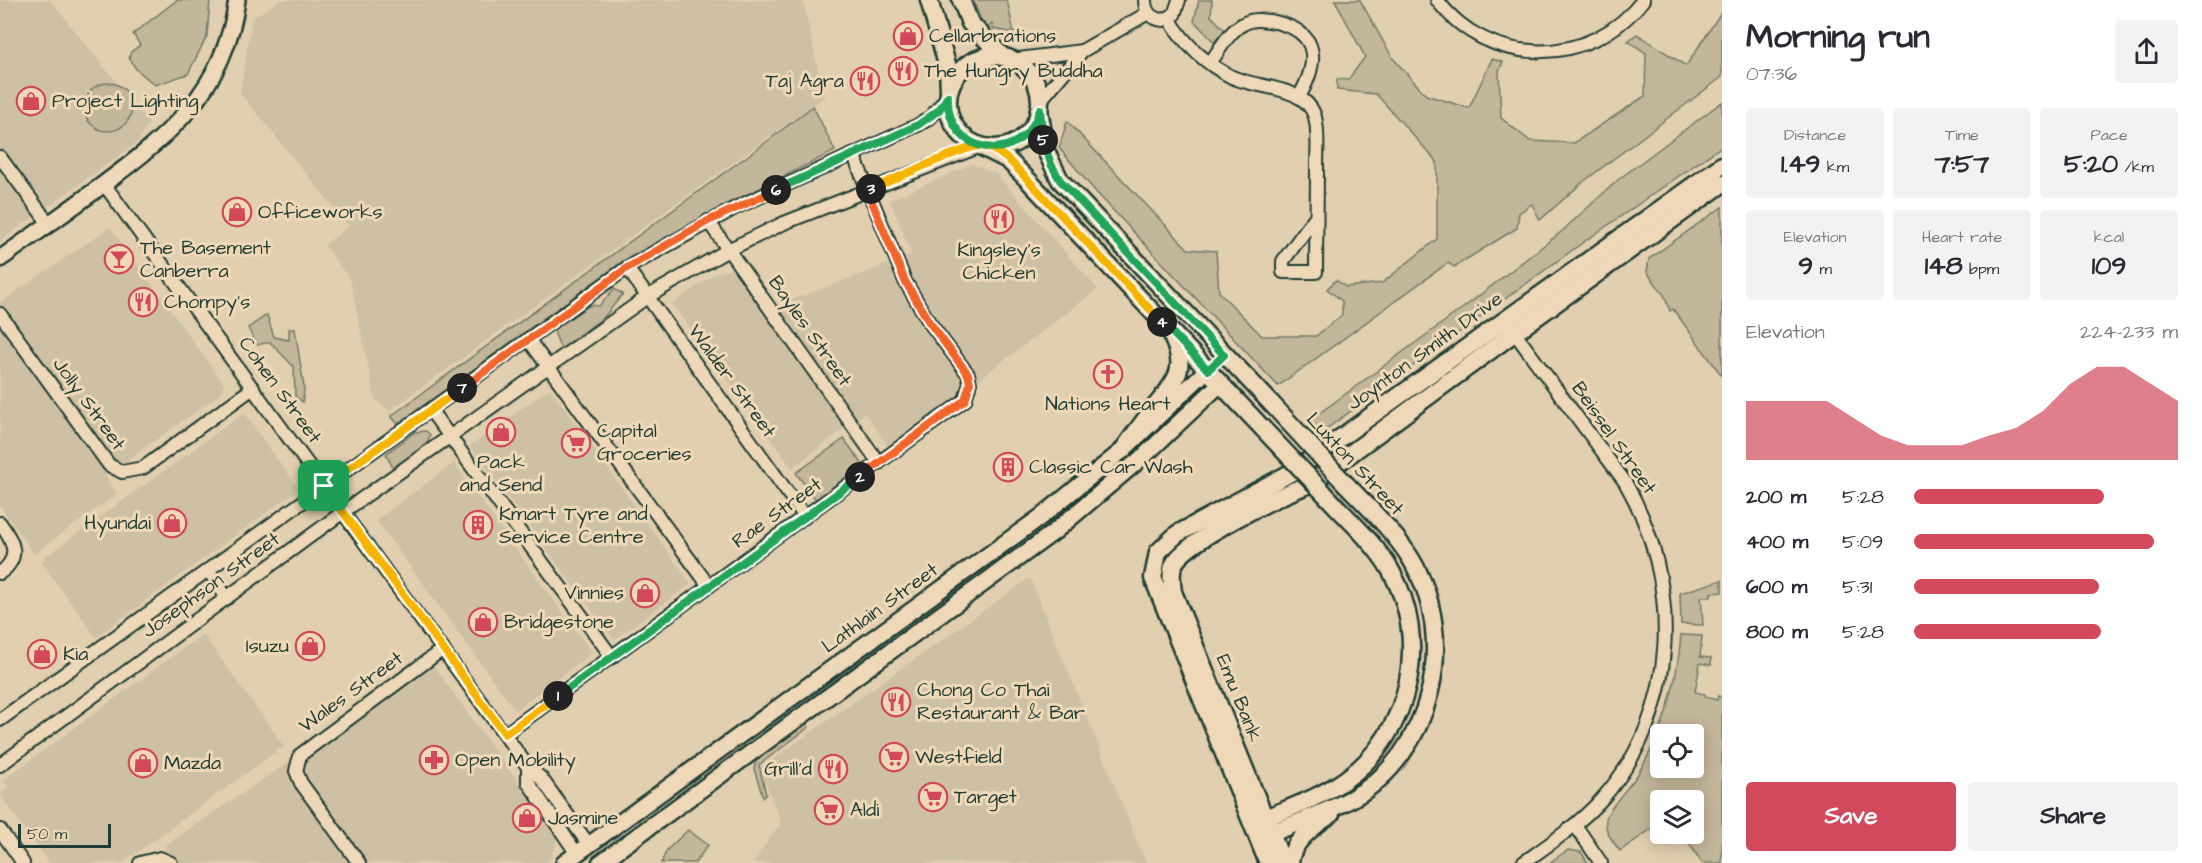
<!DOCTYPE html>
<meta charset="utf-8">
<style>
:root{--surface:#fff;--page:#f2f2f3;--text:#2b2b33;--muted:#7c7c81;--accent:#d1495b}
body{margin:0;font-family:"Architects Daughter",sans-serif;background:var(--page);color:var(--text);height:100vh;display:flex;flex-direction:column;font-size:22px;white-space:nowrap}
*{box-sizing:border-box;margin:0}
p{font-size:20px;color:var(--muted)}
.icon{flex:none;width:33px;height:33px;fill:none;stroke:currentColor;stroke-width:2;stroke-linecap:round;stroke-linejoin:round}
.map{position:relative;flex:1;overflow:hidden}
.sheet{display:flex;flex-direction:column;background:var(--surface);width:480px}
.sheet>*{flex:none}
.fabs{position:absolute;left:1650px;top:724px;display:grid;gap:12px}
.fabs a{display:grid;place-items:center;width:54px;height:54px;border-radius:6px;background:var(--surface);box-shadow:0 3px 15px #0003;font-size:30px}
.scale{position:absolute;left:18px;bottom:15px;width:93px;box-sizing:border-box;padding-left:6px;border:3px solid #1f3d34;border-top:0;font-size:16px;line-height:21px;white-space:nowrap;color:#1f3d34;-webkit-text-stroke:4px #efd8b8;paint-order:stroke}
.pin{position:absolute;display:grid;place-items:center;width:51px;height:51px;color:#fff;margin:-26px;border-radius:12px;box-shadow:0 3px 9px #0006}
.km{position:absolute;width:30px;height:30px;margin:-15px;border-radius:50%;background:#222;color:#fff;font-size:16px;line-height:30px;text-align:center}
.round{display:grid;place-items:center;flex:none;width:63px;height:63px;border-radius:6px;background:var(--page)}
.headline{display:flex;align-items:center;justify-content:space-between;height:102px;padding:0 24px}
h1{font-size:33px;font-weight:700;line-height:45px}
.metrics{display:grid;grid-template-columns:repeat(3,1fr);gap:9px;height:102px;padding:6px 24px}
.metrics div{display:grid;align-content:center;border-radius:6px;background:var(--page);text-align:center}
.metrics b{font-size:26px;font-weight:700}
.metrics small{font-size:16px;font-weight:400}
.metrics p{font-size:16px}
.chart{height:168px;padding:12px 24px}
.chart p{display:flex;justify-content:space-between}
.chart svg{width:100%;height:108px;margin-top:6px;fill:var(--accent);opacity:.7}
.button{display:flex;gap:12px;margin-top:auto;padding:12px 24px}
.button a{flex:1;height:69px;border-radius:6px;background:var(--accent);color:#fff;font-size:24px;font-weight:700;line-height:69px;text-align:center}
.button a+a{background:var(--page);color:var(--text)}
ul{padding:0 24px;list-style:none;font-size:20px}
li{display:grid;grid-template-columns:96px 72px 1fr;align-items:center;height:45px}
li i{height:15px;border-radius:8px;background:var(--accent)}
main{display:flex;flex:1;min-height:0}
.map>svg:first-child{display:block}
.built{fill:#cec0a4}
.green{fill:#c2b69b;stroke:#707a68;stroke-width:1.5;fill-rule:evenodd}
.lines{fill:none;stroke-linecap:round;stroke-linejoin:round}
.minor-casing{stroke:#1f3d34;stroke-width:16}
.tertiary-casing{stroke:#1f3d34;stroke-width:20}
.secondary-casing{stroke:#1f3d34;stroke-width:21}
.minor{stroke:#efd8b8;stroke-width:12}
.tertiary{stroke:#efd8b8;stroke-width:15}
.secondary{stroke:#efd8b8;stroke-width:16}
.secondary-bridge-casing{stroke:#1f3d34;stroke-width:21;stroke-linecap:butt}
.secondary-bridge{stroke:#efd8b8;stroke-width:16}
.split-1-casing{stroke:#fff;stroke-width:12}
.split-2-casing{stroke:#fff;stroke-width:12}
.split-3-casing{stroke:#fff;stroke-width:12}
.split-4-casing{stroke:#fff;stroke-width:12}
.split-5-casing{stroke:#fff;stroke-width:12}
.split-6-casing{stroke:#fff;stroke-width:12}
.split-7-casing{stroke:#fff;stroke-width:12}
.split-8-casing{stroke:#fff;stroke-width:12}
.split-1{stroke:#f5b400;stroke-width:8}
.split-2{stroke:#22a559;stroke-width:8}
.split-3{stroke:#f0652b;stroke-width:8}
.split-4{stroke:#f5b400;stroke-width:8}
.split-5{stroke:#22a559;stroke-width:8}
.split-6{stroke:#22a559;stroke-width:8}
.split-7{stroke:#f0652b;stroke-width:8}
.split-8{stroke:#f5b400;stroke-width:8}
.labels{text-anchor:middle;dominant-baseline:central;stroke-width:6;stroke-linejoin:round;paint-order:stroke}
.poi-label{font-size:20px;fill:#1f3d34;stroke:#efd8b8;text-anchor:start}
.street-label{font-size:20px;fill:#1f3d34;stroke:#efd8b8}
</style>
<main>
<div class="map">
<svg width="1722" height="863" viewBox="0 0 1722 863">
<rect width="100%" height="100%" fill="#e2cfb0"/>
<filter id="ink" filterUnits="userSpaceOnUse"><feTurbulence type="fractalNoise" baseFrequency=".0167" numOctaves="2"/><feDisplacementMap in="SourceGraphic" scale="12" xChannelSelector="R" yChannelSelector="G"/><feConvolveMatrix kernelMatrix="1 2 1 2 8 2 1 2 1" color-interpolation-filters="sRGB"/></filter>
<g filter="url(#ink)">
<!-- built -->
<g class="built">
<polygon points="0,0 50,0 149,122 138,142 0,241"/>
<polygon points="280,0 803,0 824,97 389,411 375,399 350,279 324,245 349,226 240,93 252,18"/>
<polygon points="972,164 996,174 1098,289 889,448 865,413 792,468 672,304 716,273 732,269 763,311 912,255 890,200"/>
<polygon points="110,227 224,384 219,395 105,476 117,494 34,554 0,506 0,303"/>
<polygon points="550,388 691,584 614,640 470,446"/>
<polygon points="244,413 299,489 96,637 42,563 45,557"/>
<polygon points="454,463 592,653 515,710 376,520"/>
<polygon points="1030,578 1146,863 753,863 781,822 760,768"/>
<polygon points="203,634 284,746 122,863 49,863 0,795 8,787 3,780"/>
<polygon points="433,665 558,837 551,859 545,863 177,863 164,846"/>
</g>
<!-- green -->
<g class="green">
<polygon points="177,0 210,0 207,36 188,74 155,85 136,69 129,58 131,52 140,45 133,34"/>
<polygon points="973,0 1007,0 1014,33 993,29 992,24 985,30"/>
<polygon points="1199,0 1212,0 1211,16 1225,30 1214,42 1194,21"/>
<polygon points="1335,0 1360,0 1392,57 1426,95 1469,108 1492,59 1503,62 1499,71 1501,118 1530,141 1574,143 1645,96 1646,53 1628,41 1637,34 1686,66 1722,11 1722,77 1583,182 1540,220 1532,204 1519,213 1517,228 1454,267 1448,263 1278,386 1095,191 1059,148 1067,121 1188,249 1216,251 1219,292 1262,336 1316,336 1342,315 1342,301 1327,289 1336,280 1346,287 1382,283 1437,239 1437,162 1376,94 1337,90 1337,79 1348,80 1365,57"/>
<circle cx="108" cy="107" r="24"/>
<polygon points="1722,102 1722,146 1578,246 1322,432 1310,420 1467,305 1561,232 1619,179"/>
<polygon points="813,106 835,151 702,217 623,261 398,424 391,416 765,143"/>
<polygon points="1722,207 1722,376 1673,309 1670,311 1664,295 1647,272 1649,259"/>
<polygon points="614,289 623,294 605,316 561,349 553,329 590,305 599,306"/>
<polygon points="267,315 274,337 289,340 289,329 295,329 304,387 303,402 295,396 294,367 270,342 257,345 248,328"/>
<polygon points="426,431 430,435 426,446 394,470 386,454 415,432"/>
<polygon points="844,439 864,466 816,500 796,473"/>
<polygon points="1722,580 1722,592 1711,593 1711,597 1701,597 1703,625 1681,624 1680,593"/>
<path d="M1681,635L1702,636L1700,657L1711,658V665L1700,663L1695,692L1705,694V697L1717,700L1718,696L1722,697V863H1702L1683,834H1694V801H1660V823L1620,851C1612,840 1604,832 1606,819C1608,808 1631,785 1638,774C1664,731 1677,685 1681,635ZM1660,735H1694V768H1660Z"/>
<polygon points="807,723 809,727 759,765 766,794 763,797 754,769 756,760"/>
<polygon points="688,830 708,845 695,863 661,863 667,850"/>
<polygon points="1568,850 1581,852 1588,863 1549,863"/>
</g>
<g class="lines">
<!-- minor casing -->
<g class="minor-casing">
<g id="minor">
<path d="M1145,0C1145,12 1151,19 1163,20L1174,15L1179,0"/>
<path d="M1437,0C1489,69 1591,68 1643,0"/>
<path d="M1169,18C1183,43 1207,65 1232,77C1257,89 1306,85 1315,117C1319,132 1317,151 1317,167C1317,202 1316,237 1316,272H1283V261L1316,216"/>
<polyline points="1011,60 1082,51"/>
<path d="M1210,63C1219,51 1229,31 1243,24C1253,18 1263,20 1275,22C1320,32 1319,62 1299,97"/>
<polyline points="1040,101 1082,51 1148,13"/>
<polyline points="0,157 49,224"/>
<polyline points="104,184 528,767 541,778 589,845"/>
<polyline points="708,221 879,463"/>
<polyline points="627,268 805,517"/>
<polyline points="0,314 109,465 122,472 143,468 253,388"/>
<path d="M1511,328L1625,482C1682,581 1681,712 1601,800C1578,825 1551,843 1523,863"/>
<polyline points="528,339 709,586"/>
<polyline points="431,411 612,657"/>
<path d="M0,523C13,541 22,557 0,573"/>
<polyline points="208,570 227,598"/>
<polyline points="0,720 627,268 735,208 918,125 930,118 948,96"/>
<polyline points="505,734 965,400 970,383 968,374 929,322 905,281 854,156"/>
<polyline points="0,765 343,512 647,297 728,250 784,223 981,146"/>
<polyline points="528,767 528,782 577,854"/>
<polyline points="1575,825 1601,863"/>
<polyline points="0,830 23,863"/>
<polyline points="140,863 160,858 171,863"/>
<polyline points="359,863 301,783 296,771 300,755 443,649"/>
</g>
</g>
<!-- tertiary casing -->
<g class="tertiary-casing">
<g id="tertiary">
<path d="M0,259C32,236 65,213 97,189C166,138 225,92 237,0"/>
<polyline points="564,863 1042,516 1123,450 1207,370"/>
<polyline points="600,863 1054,532 1145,455 1220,384"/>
</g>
</g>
<!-- secondary casing -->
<g class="secondary-casing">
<g id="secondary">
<polyline points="929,0 948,68 949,89"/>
<polyline points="961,0 970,23 1003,57"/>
<circle cx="994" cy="102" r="46"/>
<polyline points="1039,109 1046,151 1060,180 1271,403"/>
<polyline points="982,147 1008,160 1026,178 1251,416"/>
<path d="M1123,450C1133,436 1143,422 1154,408C1173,384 1189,371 1173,339"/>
<path d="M1256,822C1286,809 1320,798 1346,779C1411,733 1430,640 1391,571C1374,541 1346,518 1323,492"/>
<path d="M1262,837C1291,825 1323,814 1351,799C1433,754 1459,638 1411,559C1393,530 1366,505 1342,480"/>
<polyline points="1268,863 1153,578 1158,552 1177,534 1294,471 1722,165"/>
<path d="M1283,863L1173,592C1172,583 1170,572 1174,564C1185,541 1281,494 1308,485L1514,333L1722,184"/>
<path d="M1290,863C1291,841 1316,825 1331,814"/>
</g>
</g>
<!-- minor -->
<use href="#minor" class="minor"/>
<!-- tertiary -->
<use href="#tertiary" class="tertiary"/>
<!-- secondary -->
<use href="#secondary" class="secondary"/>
<!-- secondary-bridge casing -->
<g class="secondary-bridge-casing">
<g id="secondary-bridge">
<polyline points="1271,403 1342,480"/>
<polyline points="1251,416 1323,492"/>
</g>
</g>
<!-- secondary-bridge -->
<use href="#secondary-bridge" class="secondary-bridge"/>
</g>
</g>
<g class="lines" filter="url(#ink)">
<!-- split-1 casing -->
<g class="split-1-casing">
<polyline id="split-1" points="324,486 505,734 558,696"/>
</g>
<!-- split-2 casing -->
<g class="split-2-casing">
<polyline id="split-2" points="558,696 860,477"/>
</g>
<!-- split-3 casing -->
<g class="split-3-casing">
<polyline id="split-3" points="860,477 965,400 970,383 968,374 929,322 905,281 867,190 871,189"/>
</g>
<!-- split-4 casing -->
<g class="split-4-casing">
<path id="split-4" d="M871,189C891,181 964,146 980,146C998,147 1015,166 1026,178L1162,322"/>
</g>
<!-- split-5 casing -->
<g class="split-5-casing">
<polyline id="split-5" points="1043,140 1051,164 1060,180 1224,355 1208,370 1162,322"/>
</g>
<!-- split-6 casing -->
<g class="split-6-casing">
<path id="split-6" d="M776,190L918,125L939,110L948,96C945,156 1023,168 1040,109L1043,140"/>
</g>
<!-- split-7 casing -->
<g class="split-7-casing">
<polyline id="split-7" points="462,388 627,268 708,221 776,190"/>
</g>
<!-- split-8 casing -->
<g class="split-8-casing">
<polyline id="split-8" points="324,486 462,388"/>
</g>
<!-- split-1 -->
<use href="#split-1" class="split-1"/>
<!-- split-2 -->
<use href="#split-2" class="split-2"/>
<!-- split-3 -->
<use href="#split-3" class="split-3"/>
<!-- split-4 -->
<use href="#split-4" class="split-4"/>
<!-- split-5 -->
<use href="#split-5" class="split-5"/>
<!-- split-6 -->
<use href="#split-6" class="split-6"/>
<!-- split-7 -->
<use href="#split-7" class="split-7"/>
<!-- split-8 -->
<use href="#split-8" class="split-8"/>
</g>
<!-- icons -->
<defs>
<g id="shop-ring" transform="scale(1.5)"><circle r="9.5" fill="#efd8b8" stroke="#d1495b" stroke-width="1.5"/><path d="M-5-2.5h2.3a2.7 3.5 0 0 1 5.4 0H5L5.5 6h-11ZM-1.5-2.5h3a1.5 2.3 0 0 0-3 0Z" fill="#d1495b"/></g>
<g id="restaurant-ring" transform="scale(1.5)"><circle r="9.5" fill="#efd8b8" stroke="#d1495b" stroke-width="1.5"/><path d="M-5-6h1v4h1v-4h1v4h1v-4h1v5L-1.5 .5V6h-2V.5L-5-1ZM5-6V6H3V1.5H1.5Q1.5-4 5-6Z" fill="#d1495b"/></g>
<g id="bar-ring" transform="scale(1.5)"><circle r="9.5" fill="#efd8b8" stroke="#d1495b" stroke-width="1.5"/><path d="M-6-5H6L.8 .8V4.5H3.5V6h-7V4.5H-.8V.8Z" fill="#d1495b"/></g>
<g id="church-ring" transform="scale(1.5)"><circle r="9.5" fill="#efd8b8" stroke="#d1495b" stroke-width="1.5"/><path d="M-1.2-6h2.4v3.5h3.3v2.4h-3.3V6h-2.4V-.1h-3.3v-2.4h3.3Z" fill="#d1495b"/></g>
<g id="supermarket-ring" transform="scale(1.5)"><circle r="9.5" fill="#efd8b8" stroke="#d1495b" stroke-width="1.5"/><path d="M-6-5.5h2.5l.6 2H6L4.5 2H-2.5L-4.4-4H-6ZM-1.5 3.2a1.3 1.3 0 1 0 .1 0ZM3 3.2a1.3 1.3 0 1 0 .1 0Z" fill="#d1495b"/></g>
<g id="building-ring" transform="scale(1.5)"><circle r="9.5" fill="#efd8b8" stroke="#d1495b" stroke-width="1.5"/><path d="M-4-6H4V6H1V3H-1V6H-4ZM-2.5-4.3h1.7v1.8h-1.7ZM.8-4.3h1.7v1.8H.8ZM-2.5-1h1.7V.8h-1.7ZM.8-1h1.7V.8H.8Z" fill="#d1495b"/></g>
<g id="pharmacy-ring" transform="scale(1.5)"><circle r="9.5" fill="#efd8b8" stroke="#d1495b" stroke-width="1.5"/><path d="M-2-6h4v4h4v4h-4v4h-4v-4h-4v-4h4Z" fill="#d1495b"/></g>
</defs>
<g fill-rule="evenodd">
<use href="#shop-ring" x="908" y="36"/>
<use href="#restaurant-ring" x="903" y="71"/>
<use href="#restaurant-ring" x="865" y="81"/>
<use href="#shop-ring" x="31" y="101"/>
<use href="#shop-ring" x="237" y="212"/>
<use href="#restaurant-ring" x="999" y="219"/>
<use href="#bar-ring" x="119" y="259"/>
<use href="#restaurant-ring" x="143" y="302"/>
<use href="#church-ring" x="1108" y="374"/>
<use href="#shop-ring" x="501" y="432"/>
<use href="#supermarket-ring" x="576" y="443"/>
<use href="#building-ring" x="1008" y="467"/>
<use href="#shop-ring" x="172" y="523"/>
<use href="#building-ring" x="478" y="525"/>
<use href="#shop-ring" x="645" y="593"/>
<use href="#shop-ring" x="483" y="622"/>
<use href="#shop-ring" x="310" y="646"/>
<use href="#shop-ring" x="42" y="654"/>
<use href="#restaurant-ring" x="896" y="702"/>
<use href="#supermarket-ring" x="894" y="757"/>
<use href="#pharmacy-ring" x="434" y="760"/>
<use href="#shop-ring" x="143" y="763"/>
<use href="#restaurant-ring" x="833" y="769"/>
<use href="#supermarket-ring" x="933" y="797"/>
<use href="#supermarket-ring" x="829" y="810"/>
<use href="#shop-ring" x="527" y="818"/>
</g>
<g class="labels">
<!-- poi labels -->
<g class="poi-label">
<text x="929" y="36">Cellarbrations</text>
<text x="924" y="71">The Hungry Buddha</text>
<text x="844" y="81" text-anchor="end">Taj Agra</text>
<text x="52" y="101">Project Lighting</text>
<text x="258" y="212">Officeworks</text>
<text x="140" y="248">The Basement<tspan x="140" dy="23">Canberra</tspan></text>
<text x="999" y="250" text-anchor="middle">Kingsley's<tspan x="999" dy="23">Chicken</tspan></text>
<text x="164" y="302">Chompy's</text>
<text x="1108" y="404" text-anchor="middle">Nations Heart</text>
<text x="597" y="431">Capital<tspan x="597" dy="23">Groceries</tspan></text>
<text x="501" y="462" text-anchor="middle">Pack<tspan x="501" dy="23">and Send</tspan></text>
<text x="1029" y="467">Classic Car Wash</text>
<text x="499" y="514">Kmart Tyre and<tspan x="499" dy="23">Service Centre</tspan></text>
<text x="151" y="523" text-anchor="end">Hyundai</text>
<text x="624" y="593" text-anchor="end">Vinnies</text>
<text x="504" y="622">Bridgestone</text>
<text x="289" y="646" text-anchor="end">Isuzu</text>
<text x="63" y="654">Kia</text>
<text x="917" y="690">Chong Co Thai<tspan x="917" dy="23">Restaurant &amp; Bar</tspan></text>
<text x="915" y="757">Westfield</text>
<text x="455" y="760">Open Mobility</text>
<text x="164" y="763">Mazda</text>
<text x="812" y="769" text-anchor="end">Grill'd</text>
<text x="954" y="797">Target</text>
<text x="850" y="810">Aldi</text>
<text x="548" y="818">Jasmine</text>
</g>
<!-- street labels -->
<g class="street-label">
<text transform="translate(810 331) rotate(55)">Bayles Street</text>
<text transform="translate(1425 351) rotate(-36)">Joynton Smith Drive</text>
<text transform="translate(732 381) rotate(54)">Walder Street</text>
<text transform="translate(280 390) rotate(54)">Cohen Street</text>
<text transform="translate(89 404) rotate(54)">Jolly Street</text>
<text transform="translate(1614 438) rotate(55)">Beissel Street</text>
<text transform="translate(1355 464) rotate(47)">Luxton Street</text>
<text transform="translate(777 513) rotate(-36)">Rae Street</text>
<text transform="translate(211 585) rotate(-36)">Josephson Street</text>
<text transform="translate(880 608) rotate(-36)">Lathlain Street</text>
<text transform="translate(351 692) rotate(-36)">Wales Street</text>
<text transform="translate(1239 698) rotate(68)">Emu Bank</text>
</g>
</g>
</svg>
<div class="fabs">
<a><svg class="icon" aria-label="locate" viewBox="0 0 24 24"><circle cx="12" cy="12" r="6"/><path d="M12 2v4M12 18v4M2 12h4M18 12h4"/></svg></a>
<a><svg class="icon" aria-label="layers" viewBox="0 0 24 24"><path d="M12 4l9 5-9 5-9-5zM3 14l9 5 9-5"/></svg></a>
</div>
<div class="scale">50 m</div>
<div class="pin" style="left:324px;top:486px;background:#1e9e55"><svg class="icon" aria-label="arrive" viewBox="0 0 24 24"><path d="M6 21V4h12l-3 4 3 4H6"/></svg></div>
<b class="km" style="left:558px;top:696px">1</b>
<b class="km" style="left:860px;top:477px">2</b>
<b class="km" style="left:871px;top:189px">3</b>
<b class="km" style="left:1162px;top:322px">4</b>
<b class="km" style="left:1043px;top:140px">5</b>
<b class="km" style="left:776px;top:190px">6</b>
<b class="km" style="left:462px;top:388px">7</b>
</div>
<section class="sheet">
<div class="headline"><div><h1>Morning run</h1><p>07:36</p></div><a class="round"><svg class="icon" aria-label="share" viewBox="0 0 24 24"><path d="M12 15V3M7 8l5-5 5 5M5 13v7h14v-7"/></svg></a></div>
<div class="metrics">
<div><p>Distance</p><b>1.49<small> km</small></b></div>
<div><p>Time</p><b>7:57</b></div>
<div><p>Pace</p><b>5:20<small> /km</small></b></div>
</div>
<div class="metrics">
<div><p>Elevation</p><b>9<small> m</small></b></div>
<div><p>Heart rate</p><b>148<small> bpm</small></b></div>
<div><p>kcal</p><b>109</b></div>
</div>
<div class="chart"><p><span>Elevation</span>224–233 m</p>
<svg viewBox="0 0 160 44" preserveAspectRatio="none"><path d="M0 44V20L10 20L20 20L30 20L40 27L50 34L60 38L70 38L80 38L90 34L100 31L110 24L120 13L130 6L140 6L150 13L160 20V44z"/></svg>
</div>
<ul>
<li><b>200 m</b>5:28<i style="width:72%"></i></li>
<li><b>400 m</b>5:09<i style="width:91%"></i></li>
<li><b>600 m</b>5:31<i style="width:70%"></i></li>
<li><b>800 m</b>5:28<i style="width:71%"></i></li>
</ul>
<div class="button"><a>Save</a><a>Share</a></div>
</section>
</main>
